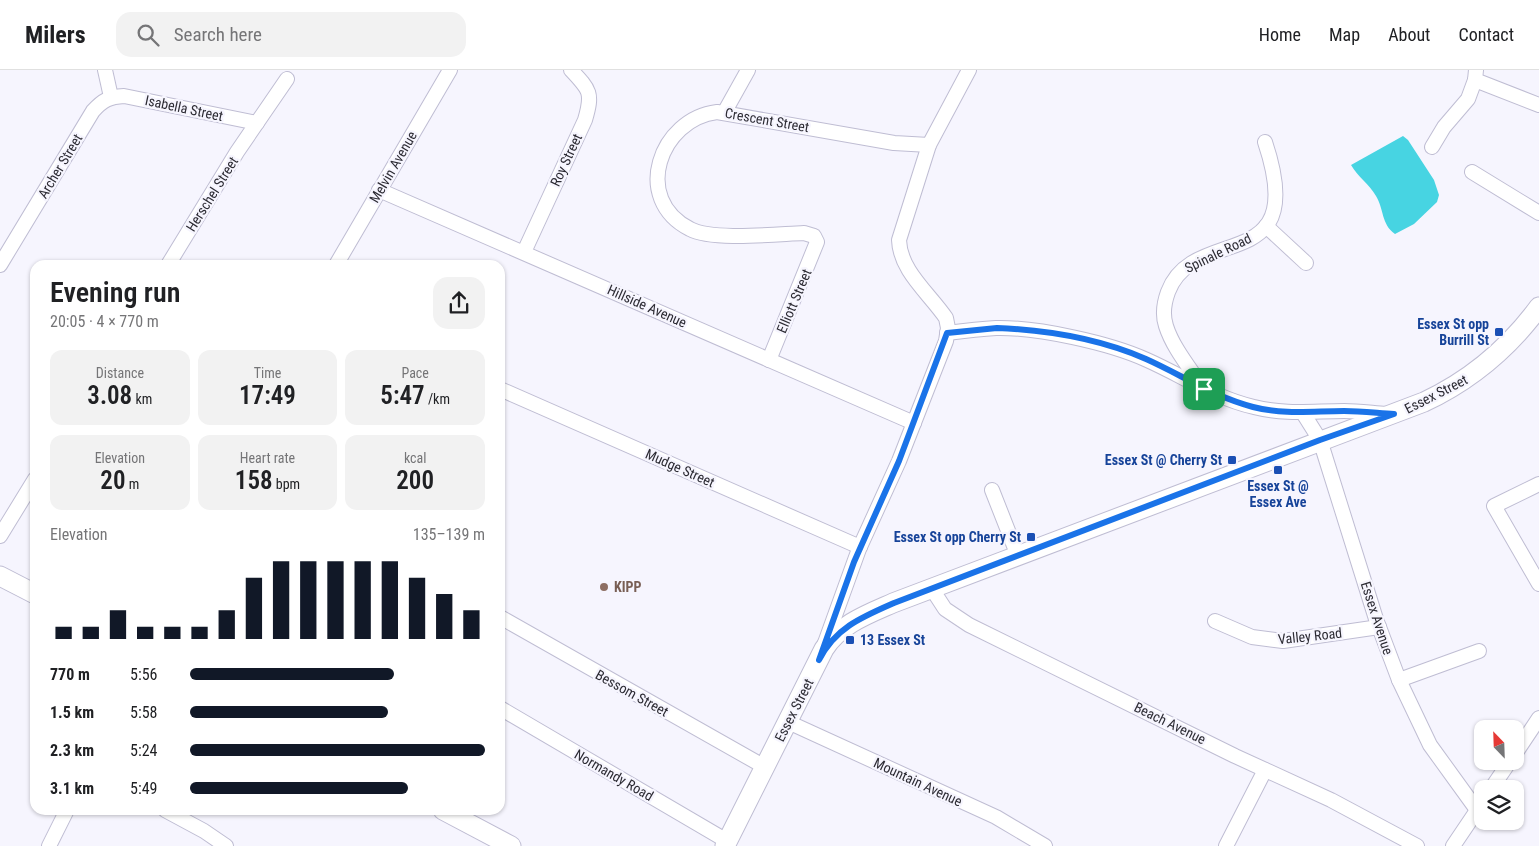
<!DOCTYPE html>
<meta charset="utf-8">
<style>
:root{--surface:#fff;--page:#f2f2f2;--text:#202124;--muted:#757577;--line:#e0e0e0;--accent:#111827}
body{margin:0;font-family:"Roboto Condensed",sans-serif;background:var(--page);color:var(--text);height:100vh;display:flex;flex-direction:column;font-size:19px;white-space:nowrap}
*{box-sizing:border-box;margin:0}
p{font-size:16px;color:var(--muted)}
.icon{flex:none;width:28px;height:28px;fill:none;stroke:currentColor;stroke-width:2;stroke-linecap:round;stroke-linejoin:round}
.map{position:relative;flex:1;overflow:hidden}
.drawer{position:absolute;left:30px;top:190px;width:475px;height:555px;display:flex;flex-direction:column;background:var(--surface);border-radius:15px;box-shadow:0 1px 4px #0004}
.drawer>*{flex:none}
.needle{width:32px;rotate:337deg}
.buttons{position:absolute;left:1474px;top:650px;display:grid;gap:10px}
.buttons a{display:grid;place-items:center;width:50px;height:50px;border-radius:10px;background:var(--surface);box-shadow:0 1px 4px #0004;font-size:25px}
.pin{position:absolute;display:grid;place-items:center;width:42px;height:42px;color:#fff;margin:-21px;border-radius:10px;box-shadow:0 2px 8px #0006}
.round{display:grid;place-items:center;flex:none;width:52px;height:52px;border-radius:15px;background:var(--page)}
.head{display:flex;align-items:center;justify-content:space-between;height:85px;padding:0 20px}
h1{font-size:28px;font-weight:600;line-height:38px}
.figures{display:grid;grid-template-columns:repeat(3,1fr);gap:8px;height:85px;padding:5px 20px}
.figures div{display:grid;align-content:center;border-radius:12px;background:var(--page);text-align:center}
.figures b{font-size:25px;font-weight:600}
.figures small{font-size:14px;font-weight:400}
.figures p{font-size:14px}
.chart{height:140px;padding:10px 20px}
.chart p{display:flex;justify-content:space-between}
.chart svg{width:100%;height:90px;margin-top:5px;stroke:var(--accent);stroke-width:6}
ul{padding:0 20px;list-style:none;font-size:16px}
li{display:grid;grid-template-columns:80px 60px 1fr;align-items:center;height:38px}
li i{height:12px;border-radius:6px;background:var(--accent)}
header{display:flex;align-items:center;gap:30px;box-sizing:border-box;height:70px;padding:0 25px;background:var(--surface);border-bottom:1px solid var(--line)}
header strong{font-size:24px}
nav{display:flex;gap:28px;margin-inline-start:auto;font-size:18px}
.search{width:350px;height:45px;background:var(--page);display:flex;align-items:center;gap:12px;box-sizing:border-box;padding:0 18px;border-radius:15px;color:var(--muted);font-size:19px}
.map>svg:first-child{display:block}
.water{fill:#47d4e2}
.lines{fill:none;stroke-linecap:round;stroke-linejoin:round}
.street-casing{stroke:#bfbdd3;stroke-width:16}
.secondary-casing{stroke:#bfbdd3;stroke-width:21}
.street{stroke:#fff;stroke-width:14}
.secondary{stroke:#fff;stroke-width:19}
.route-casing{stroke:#fff;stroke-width:10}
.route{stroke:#1a73e8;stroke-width:6}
.transit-dot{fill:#1a4fb4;stroke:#f6f5fe;stroke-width:2}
.education-dot{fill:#8d6e63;stroke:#f6f5fe;stroke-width:2}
.labels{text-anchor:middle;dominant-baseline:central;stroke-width:4.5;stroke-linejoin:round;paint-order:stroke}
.street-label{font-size:14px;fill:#2c2b33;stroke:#f6f5fe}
.transit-label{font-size:14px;font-weight:bold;fill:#164399;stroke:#f6f5fe;text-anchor:end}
.education-label{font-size:14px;font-weight:bold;fill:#785e54;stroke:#f6f5fe;text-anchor:start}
</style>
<header>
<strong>Milers</strong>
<div class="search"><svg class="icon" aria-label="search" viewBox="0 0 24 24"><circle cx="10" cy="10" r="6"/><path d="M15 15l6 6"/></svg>Search here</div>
<nav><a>Home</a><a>Map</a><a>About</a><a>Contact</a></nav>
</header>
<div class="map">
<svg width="1539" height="776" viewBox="0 0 1539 776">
<rect width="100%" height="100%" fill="#f6f5fe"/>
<!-- water -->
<path class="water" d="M1403,66L1408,70L1434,110L1439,125L1437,132L1414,154L1395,164C1381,154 1384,139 1376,126C1369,114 1358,107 1351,95Z"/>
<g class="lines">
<!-- street casing -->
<g class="street-casing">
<g id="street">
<polyline points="105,0 111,27"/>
<polyline points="1476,0 1475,10 1539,35"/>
<polyline points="724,43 748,0"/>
<polyline points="1432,77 1444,57 1468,29 1475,10"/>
<polyline points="1472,102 1539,143"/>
<polyline points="379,120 914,353"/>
<polyline points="1266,156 1306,193"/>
<path d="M524,182L585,50C593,23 590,20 571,0"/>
<path d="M0,195L93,41C103,30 109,27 124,26L257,53"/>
<polyline points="168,195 237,82 287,9"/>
<polyline points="336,195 450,0"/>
<path d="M947,263C963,261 980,259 996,258C1037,257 1110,273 1147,290C1183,306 1215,328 1254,337C1285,345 1313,341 1344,341C1358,341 1372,343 1386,344"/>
<path d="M769,290L817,172L814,166L804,163C777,164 712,171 690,159C631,129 660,49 717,42L894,73L929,75"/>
<path d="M1203,318C1190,298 1173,278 1166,256C1162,244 1164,233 1168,222C1194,152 1311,209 1265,72"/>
<polyline points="500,319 860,477"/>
<polyline points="1303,343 1320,370 1376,549 1399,610 1430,675 1477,740"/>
<polyline points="1539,414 1494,436 1539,514"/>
<polyline points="992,420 1018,486"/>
<polyline points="0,466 35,409"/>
<polyline points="932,519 945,539 969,555 1235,686 1331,730 1417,776"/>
<polyline points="500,547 765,697"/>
<polyline points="1215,551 1252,567 1283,571 1379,557"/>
<path d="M825,573L859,479L899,391L946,271L948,258L946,248C929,223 900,201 899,170L929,75L969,0"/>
<polyline points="1399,610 1479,581"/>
<polyline points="500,638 727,771"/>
<polyline points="788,652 996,747 1045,776"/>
<polyline points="1515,684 1539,648"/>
<polyline points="1491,719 1510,691"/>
<polyline points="165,740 204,761 226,776"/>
<polyline points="49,776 67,740"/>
<polyline points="1226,776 1265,700"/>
<polyline points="1453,776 1482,733"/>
</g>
</g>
<!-- secondary casing -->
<g class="secondary-casing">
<g id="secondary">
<polyline points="0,506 35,524"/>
<polyline points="443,740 511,776"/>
<path d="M725,776L824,579C840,554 868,544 893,533L1424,332C1471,310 1508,279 1539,237"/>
</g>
</g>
<!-- street -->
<use href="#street" class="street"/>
<!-- secondary -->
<use href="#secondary" class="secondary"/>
</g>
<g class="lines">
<!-- route casing -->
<g class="route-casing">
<path id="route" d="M997,258C1046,260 1100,269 1146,289C1182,305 1214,327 1253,337C1284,345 1313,341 1344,341C1361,341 1377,343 1394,344L1320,370L894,533C862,547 835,558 819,590L854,492L899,391L947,263Z"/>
</g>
<!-- route -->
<use href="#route" class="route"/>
</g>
<!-- markers -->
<g class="transit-dot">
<rect x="1494" y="257" width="10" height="10" rx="2.5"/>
<rect x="1227" y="385" width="10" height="10" rx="2.5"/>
<rect x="1273" y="395" width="10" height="10" rx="2.5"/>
<rect x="1026" y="462" width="10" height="10" rx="2.5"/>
<rect x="845" y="565" width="10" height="10" rx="2.5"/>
</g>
<circle class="education-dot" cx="604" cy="517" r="5"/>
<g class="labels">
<!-- street labels -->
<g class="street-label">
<text transform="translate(184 38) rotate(12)">Isabella Street</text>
<text transform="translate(767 50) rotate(10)">Crescent Street</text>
<text transform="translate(566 90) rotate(-65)">Roy Street</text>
<text transform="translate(60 96) rotate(-59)">Archer Street</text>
<text transform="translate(393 97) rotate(-60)">Melvin Avenue</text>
<text transform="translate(212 124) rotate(-58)">Herschel Street</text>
<text transform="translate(1218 183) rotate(-26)">Spinale Road</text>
<text transform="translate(794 231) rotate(-67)">Elliott Street</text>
<text transform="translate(647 236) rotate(24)">Hillside Avenue</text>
<text transform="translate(1436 324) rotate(-27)">Essex Street</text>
<text transform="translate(680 398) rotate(24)">Mudge Street</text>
<text transform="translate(1377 548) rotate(72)">Essex Avenue</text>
<text transform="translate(1310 566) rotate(-6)">Valley Road</text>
<text transform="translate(632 623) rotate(29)">Bessom Street</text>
<text transform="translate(794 640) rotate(-63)">Essex Street</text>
<text transform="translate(1170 653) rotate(26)">Beach Avenue</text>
<text transform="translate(614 705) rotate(30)">Normandy Road</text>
<text transform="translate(918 712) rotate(25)">Mountain Avenue</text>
</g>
<!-- transit labels -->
<g class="transit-label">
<text x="1489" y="254">Essex St opp<tspan x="1489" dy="16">Burrill St</tspan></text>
<text x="1222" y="390">Essex St @ Cherry St</text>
<text x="1278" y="416" text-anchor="middle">Essex St @<tspan x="1278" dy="16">Essex Ave</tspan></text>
<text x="1021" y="467">Essex St opp Cherry St</text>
<text x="860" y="570" text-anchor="start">13 Essex St</text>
</g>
<!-- education labels -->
<g class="education-label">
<text x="614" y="517">KIPP</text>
</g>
</g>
</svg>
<div class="buttons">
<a><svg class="needle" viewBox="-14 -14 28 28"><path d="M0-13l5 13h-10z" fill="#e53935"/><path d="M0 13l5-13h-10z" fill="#757577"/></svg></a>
<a><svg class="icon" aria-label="layers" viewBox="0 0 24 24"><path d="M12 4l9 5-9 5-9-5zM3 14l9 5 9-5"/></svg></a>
</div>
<div class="pin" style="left:1204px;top:319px;background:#1e9e55"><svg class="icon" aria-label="arrive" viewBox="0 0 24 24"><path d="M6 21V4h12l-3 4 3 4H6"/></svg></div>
<section class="drawer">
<div class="head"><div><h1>Evening run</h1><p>20:05 · 4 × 770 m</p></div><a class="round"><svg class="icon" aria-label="share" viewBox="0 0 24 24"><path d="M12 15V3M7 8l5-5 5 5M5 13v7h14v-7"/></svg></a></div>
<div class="figures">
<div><p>Distance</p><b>3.08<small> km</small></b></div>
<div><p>Time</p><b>17:49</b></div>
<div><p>Pace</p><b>5:47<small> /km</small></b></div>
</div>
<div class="figures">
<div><p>Elevation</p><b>20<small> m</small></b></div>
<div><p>Heart rate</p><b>158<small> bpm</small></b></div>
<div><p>kcal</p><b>200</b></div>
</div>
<div class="chart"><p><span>Elevation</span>135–139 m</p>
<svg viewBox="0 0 160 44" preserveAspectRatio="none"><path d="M5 44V38M15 44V38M25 44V30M35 44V38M45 44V38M55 44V38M65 44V30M75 44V14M85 44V6M95 44V6M105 44V6M115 44V6M125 44V6M135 44V14M145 44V22M155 44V30"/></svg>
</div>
<ul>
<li><b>770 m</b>5:56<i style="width:69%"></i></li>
<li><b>1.5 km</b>5:58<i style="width:67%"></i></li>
<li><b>2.3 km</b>5:24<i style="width:100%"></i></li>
<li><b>3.1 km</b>5:49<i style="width:74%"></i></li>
</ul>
</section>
</div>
